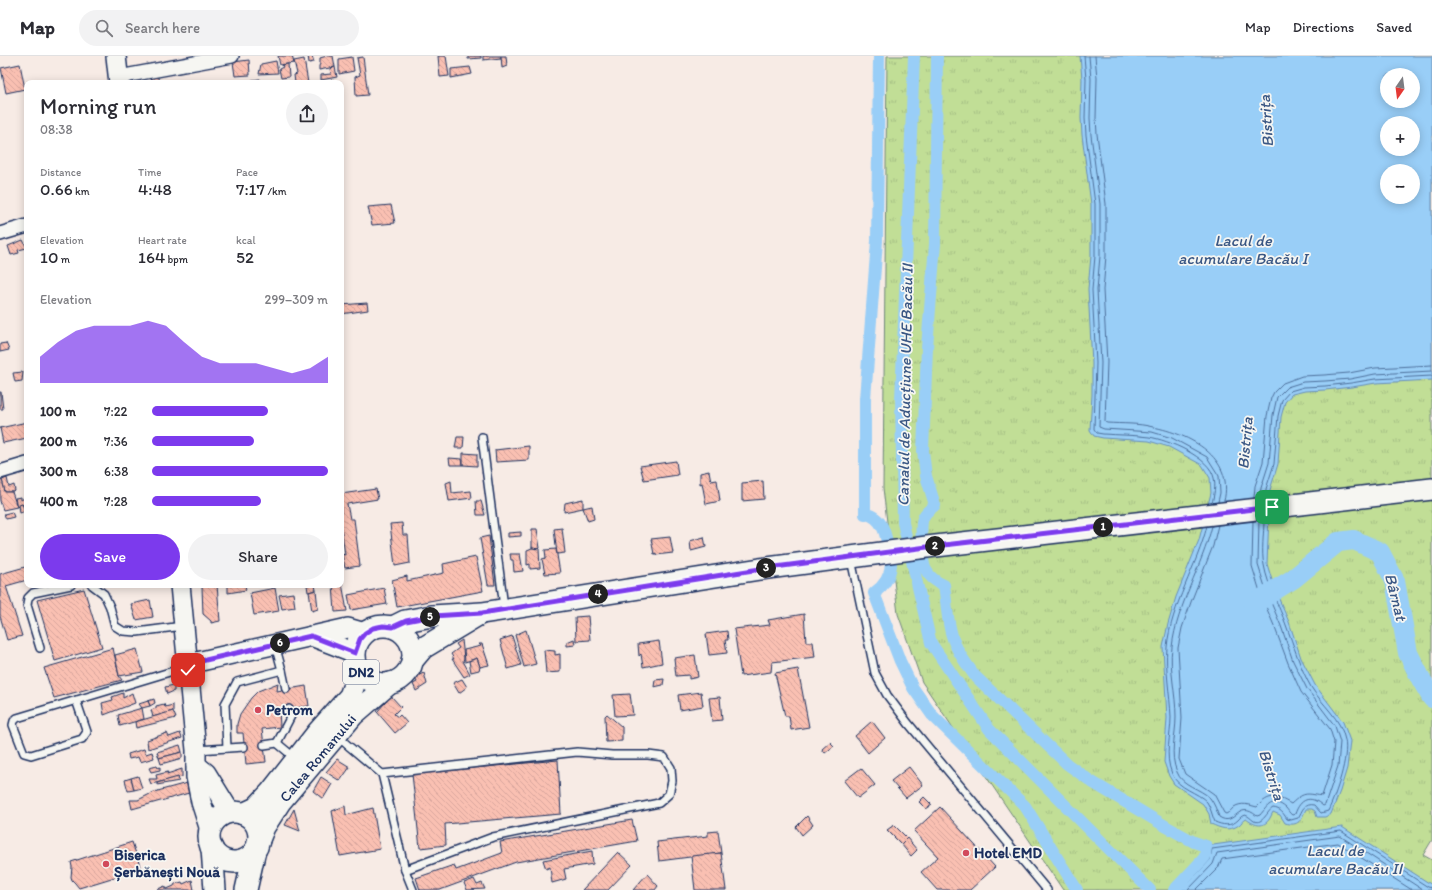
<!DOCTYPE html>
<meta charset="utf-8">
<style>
:root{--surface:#fff;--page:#f2f2f3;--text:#2b2b33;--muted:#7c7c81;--line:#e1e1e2;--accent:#7c3aed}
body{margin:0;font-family:Itim,sans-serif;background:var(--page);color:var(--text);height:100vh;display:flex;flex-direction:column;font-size:15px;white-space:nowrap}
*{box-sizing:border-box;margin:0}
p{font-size:13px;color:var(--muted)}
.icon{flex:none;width:22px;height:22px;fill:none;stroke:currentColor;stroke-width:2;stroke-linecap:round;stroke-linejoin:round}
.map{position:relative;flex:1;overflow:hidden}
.panel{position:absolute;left:24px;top:24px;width:320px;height:508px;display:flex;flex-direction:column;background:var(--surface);border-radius:8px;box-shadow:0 2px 10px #0003}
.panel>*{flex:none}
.needle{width:26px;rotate:194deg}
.buttons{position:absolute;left:1380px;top:12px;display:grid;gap:8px}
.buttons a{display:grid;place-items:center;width:40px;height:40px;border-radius:50%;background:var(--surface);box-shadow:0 2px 10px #0003;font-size:20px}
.pin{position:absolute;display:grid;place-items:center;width:34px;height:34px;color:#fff;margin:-17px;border-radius:8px;box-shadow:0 2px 6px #0006}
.km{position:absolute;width:20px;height:20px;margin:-10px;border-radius:50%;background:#222;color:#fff;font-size:11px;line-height:20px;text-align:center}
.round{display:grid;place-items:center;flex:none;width:42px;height:42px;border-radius:21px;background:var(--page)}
.headline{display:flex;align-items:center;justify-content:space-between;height:68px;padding:0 16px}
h1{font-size:22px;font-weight:600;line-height:30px}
.stats{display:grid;grid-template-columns:repeat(3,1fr);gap:6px;height:68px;padding:4px 16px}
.stats div{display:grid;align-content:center}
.stats b{font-size:17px;font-weight:600}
.stats small{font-size:11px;font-weight:400}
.stats p{font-size:11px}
.chart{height:112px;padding:8px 16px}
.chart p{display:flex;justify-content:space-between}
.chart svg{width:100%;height:72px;margin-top:4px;fill:var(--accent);opacity:.7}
.button{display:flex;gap:8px;margin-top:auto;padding:8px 16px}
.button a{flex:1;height:46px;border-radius:24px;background:var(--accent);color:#fff;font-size:16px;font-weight:600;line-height:46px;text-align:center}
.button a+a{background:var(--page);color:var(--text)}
ul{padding:0 16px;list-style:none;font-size:13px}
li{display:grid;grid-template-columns:64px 48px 1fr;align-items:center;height:30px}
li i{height:10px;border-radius:5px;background:var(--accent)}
header{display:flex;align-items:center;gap:24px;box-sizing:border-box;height:56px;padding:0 20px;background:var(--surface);border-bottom:1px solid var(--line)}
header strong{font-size:19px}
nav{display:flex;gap:22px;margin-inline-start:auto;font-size:14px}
.search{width:280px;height:36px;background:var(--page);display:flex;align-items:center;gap:10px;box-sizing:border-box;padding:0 14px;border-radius:22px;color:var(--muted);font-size:15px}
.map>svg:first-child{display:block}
.grass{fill:url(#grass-tufts);stroke:#6e867a;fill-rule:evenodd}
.water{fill:#99cef7;stroke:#678eba;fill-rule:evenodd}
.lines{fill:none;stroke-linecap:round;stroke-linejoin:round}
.shore{stroke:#4d6f9b;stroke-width:1}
.canal{stroke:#99cef7;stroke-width:12}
.river{stroke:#99cef7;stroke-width:20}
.building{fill:url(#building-back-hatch);stroke:#1b2f5e}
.lane-casing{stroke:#1b2f5e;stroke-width:10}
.street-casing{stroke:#1b2f5e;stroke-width:16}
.secondary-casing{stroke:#1b2f5e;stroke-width:22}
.primary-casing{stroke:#1b2f5e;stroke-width:24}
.lane{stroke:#f6f6f2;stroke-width:7}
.street{stroke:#f6f6f2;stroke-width:13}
.secondary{stroke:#f6f6f2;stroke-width:19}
.primary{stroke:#f6f6f2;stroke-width:21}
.route-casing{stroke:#fff;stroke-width:8}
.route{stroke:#7c3aed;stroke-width:5}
.poi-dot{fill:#d1495b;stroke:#f6f6f2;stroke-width:1.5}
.labels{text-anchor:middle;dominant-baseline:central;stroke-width:3.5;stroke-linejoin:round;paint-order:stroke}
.shield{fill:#f6f6f2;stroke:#5d6b8a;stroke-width:1}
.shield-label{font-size:14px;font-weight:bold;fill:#1b2f5e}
.poi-label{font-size:15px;font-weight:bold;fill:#1b2f5e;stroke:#f6f6f2;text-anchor:start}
.street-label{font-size:15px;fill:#1b2f5e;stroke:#f6f6f2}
.water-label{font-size:16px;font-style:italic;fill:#3a5784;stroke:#f6f6f2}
</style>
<header>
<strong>Map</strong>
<div class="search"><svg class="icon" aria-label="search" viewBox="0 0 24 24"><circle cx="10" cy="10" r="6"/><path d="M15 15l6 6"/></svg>Search here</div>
<nav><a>Map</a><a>Directions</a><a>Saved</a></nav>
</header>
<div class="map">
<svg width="1432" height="834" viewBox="0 0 1432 834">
<defs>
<pattern id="grass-tufts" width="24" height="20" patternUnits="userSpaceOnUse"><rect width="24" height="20" fill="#c1de96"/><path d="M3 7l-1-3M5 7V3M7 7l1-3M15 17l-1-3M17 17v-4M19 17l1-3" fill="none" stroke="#a5bf84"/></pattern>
<pattern id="building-back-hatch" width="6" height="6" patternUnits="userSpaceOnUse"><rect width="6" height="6" fill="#fac0b2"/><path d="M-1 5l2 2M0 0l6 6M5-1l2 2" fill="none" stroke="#d6a59c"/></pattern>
</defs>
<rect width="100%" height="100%" fill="#f7ebe5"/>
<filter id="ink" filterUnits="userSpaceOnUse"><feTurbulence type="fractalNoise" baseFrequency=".025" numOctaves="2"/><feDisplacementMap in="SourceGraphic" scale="8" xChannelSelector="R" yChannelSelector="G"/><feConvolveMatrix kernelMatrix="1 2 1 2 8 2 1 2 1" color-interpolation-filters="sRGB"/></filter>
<g filter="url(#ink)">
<!-- grass -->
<path class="grass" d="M887,0H1432V784L1423,799L1432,804V834H1063L922,626L898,558L883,432ZM1387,19H1413V45H1387ZM1387,67H1413V93H1387ZM1387,115H1413V141H1387Z"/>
<!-- water -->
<g class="water">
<path d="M1080,0H1432V324L1376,327L1352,331L1325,334L1305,335L1292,338L1285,346L1281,361L1278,408L1270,434L1267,508L1275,534L1289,566L1301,602L1315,629L1343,666L1350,685L1347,712L1340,735L1331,758L1325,761H1317L1315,755L1312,753H1306C1301,764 1299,771 1285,767L1280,759L1273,756C1272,758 1271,760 1270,762C1263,774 1253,768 1246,763C1242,764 1242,767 1239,769C1229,776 1220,772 1211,768L1209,758L1203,748L1174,728L1169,720L1164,706L1167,662L1163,591L1168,568L1176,541L1199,484L1211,437L1210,422L1202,409L1169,391L1149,385L1103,382L1094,380L1090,374L1092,339V307L1088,233L1091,200V148L1082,79L1081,62L1082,23ZM1387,19H1413V45H1387ZM1387,67H1413V93H1387ZM1387,115H1413V141H1387Z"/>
<polygon points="1342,771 1432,829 1432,834 1176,834 1206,802 1206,790"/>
</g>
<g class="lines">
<!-- shore -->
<g class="shore">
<path d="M1084,0L1086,23L1085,62L1086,79L1095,148V200L1092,234L1096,307L1094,373L1097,377L1103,378C1118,379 1134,379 1149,381C1168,384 1210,401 1214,422C1216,430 1214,439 1212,447"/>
<polyline points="1089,0 1091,23 1090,62 1091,79 1100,148 1100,200 1097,234 1101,307 1099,371 1104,373 1152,376 1172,382 1207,401 1219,420 1220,437 1218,446"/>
<path d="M1095,0L1097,22L1096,62L1097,78L1106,148V200L1103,234L1107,306L1105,366L1107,367C1122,368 1138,367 1153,371C1189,378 1235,401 1224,445"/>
<polyline points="1260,441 1261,432 1269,407 1273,359 1277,341 1287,331 1303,326 1325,325 1350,323 1375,318 1432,315"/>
<polyline points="1266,441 1266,433 1274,408 1278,360 1282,344 1290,335 1304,331 1325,330 1351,327 1375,323 1432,320"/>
<polyline points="1254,442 1255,430 1263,406 1267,360 1271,342 1274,336 1283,327 1302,320 1324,319 1349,317 1375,312 1432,309"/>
<path d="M1218,469L1213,490L1191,546L1182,572L1178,592L1182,662L1179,703L1185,718L1214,738L1224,757L1226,758C1230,756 1231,754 1234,751C1242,746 1249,749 1257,751C1269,738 1276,739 1291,748C1304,736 1305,737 1322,740L1332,709L1334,686L1330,673L1301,636L1288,607L1275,572L1261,539L1252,510L1253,465"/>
<path d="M1207,470C1197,511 1171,549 1167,591C1165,614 1170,638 1171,661C1171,680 1164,699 1172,718C1178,733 1198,736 1207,746C1211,752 1212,760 1215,766C1222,769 1231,771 1238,764C1241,761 1241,760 1245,759C1249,760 1251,763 1254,765C1263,769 1267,755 1273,752C1281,753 1283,757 1287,763L1291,764L1298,762C1303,754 1303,747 1314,749L1321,757L1328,755C1336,739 1349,701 1345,684C1341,662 1322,649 1311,631C1300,612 1294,590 1286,569C1279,549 1268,531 1264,509C1261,496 1264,477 1264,464"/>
<path d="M1212,470C1202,511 1177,549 1172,591C1169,614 1176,638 1176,661C1176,680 1169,698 1177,716C1182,730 1200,732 1210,742C1214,747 1217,755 1219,761C1236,772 1237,743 1257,760L1260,759C1267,751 1272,740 1286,752C1288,754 1289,757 1292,759L1295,758C1300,743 1310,738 1323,750L1325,749L1338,710L1340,686L1335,670L1307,633L1293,605L1281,570L1267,537L1258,509L1259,464"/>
<polyline points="1181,834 1210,804 1212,793 1341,775 1428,831 1432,832"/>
<polyline points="1188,834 1213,808 1217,797 1340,780 1423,834"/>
<polyline points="1196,834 1218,812 1222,803 1338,787 1412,834"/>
</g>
<!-- canal -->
<g class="canal">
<path d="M879,0L877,185L865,343V458C888,461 887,491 891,509C890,522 884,530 874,537L900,605L913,632L932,659L1025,750L1077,834"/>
<polyline points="914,0 901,344 903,467 931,587 989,673 1150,834"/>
<path d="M937,0L935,188L927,292L923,395L926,420L935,449C931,453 925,456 923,462C920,469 922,508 926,514C930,522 936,526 944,529C947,548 947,570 955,588C960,600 968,610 975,620L1067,708L1092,726L1167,771L1194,786L1206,790L1205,801L1174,834"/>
</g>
<!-- river -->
<polyline class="river" points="1253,549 1275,534 1293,523 1338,486 1354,484 1380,496 1395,525 1408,597 1421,623 1432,642"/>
</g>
<!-- building -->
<g class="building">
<polygon points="278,0 292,0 294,7 280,9"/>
<polygon points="308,0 312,0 314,6 309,7"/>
<polygon points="327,0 333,0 335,11 319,14 319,10 320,8 320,2"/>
<polygon points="438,0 446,0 449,20 440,21"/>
<polygon points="468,0 481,0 481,2 468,3"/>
<polygon points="483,0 501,0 501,2 483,4"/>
<polygon points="501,0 506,0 507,10 502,12"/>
<polygon points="352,1 354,15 339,18 339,3"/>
<polygon points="363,1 368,39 356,40 355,21 360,19 357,2"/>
<polygon points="304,3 308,27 295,27 294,19 297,18 294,5"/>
<polygon points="249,4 250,19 235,20 233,6"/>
<polygon points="276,5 278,17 259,18 261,8"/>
<polygon points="20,8 25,33 6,37 1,12"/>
<polygon points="288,8 289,21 281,22 279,13 283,11 282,9"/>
<polygon points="335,11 337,21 321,24 321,19 331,18 330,13"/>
<polygon points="470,11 472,18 451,22 451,13"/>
<polygon points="158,21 159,27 150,27 152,27 151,22"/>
<polygon points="260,23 261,27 253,27 252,24"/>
<polygon points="391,149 395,167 372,169 368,151"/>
<polygon points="23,184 26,190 27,189 27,192 18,194 19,197 11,199 8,190"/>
<polygon points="367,247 368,254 341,258 341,249"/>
<polygon points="6,287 9,294 0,296 0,288"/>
<polygon points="23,316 22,325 15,326 13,317"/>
<polygon points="0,336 1,336 3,353 0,353"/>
<polygon points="27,366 27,382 3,387 0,372"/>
<polygon points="457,381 464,381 463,392 455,392"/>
<polygon points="529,390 529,404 496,406 495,394"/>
<polygon points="463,397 477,398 477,410 463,409"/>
<polygon points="449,402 462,403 463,409 450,409"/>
<polygon points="676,405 678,419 644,424 640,410"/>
<polygon points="709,415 711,425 717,424 720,445 706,448 702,427 700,428 700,417"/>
<polygon points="7,422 9,431 14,429 15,435 12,436 5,436 2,424"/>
<polygon points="2,424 5,436 12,436 17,451 3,454 0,445 0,425"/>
<polygon points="451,425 452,437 471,435 472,442 449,445 446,427"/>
<polygon points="763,425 764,443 742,445 742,427"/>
<polygon points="376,433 378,443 347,448 350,463 354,463 360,510 345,512 342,498 345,499 341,470 341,438"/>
<polygon points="21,441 21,444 26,441 27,447 17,451 15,442"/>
<polygon points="583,443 583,452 564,456 565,447"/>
<polygon points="476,445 481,445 485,459 477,459"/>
<polygon points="22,448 25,455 20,457 19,449"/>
<polygon points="592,450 594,463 588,465 583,452"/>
<polygon points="12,456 14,461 6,463 4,458"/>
<polygon points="402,467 403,479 408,479 410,507 395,510 390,468"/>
<polygon points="562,472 565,497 557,498 554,473"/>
<polygon points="532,473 537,473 540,492 539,493 532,492"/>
<polygon points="521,476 521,480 508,481 508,477"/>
<polygon points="489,480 495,529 488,529 480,482"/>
<polygon points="670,481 673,497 656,499 656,497 654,498 651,483"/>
<polygon points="704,481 706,491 691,495 690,485"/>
<polygon points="532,492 539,493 540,512 530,513 530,508 527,509 527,494"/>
<polygon points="556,493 560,517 545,518 542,503 546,502 545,494"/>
<polygon points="510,498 520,498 523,515 514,516 513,504 511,504"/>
<polygon points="476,501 483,535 397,551 392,524 407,520 407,525 444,517 443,508"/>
<polygon points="25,511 27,517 27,524 6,530 22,580 7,584 0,560 0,518"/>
<polygon points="341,527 342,527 347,555 335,556 333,529 341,529"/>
<polygon points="201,529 217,529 220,565 211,567 211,565 203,558 202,531"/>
<polygon points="228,529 245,529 246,534 228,537"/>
<polygon points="307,529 315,529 316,534 308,536"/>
<polygon points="275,532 279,555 254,559 250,537"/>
<polygon points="384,532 387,548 351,554 348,539"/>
<polygon points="84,533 102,591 55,605 37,544"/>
<polygon points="316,534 318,553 312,555 309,536"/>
<polygon points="293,537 295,551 282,553 279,539"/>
<polygon points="150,544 153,561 136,564 131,548"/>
<polygon points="804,558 806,586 813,586 815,601 772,606 771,616 741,620 734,573 770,569 768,564"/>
<polygon points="588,560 590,584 576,585 575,561"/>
<polygon points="526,574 536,608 524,611 515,579"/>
<polygon points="727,575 728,584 725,584 727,597 709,599 706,578"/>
<polygon points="512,580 521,609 508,613 500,584"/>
<polygon points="574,583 575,589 567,590 567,586"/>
<polygon points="462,584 464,602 463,605 470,618 464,621 452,603 454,603 451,598 459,592 456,588"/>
<polygon points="659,585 662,607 643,611 641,598 639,600 638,588"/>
<polygon points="479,588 482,588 489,609 480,611 477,602 465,606 464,594 481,590"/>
<polygon points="113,592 119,620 122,624 54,642 44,612"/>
<polygon points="137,593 143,616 119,620 115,599"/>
<polygon points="544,594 555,595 555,599 560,598 560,616 546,617"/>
<polygon points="695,599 698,621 689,623 689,619 676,620 674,602"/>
<polygon points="477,602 480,611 479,614 471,616 469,605"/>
<polygon points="798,613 809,671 791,674 789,660 785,660 775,617"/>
<polygon points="424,617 427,628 416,635 413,628 417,626 414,621"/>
<polygon points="462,623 467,631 459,637 453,627"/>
<polygon points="664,623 663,629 654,631 655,624"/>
<polygon points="278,627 277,635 306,630 309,650 279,654 280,671 262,673 266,706 246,708 243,677 237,677 237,668 240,658 251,642 258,635"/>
<polygon points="174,629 174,635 167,638 165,631"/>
<polygon points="701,636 703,650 680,654 678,639"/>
<polygon points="123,637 123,642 132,637 135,647 104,659 102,647 113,644 112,641"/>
<polygon points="630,638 633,659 615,660 613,639"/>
<polygon points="391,640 401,651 394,658 398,661 400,659 407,667 395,677 377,656"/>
<polygon points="720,641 722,664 712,665 709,642"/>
<polygon points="154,643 155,647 150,650 148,645"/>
<polygon points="148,645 150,650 142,652 139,648"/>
<polygon points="164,648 165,651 173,649 173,655 153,661 151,654 156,652 156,650"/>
<polygon points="142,652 144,663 120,670 118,659"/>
<polygon points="173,655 176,662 136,672 135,666"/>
<polygon points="607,658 622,671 622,685 606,686 605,660"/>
<polygon points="872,665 885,682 868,697 855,680"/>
<polygon points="167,677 169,681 180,677 182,682 148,693 147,684"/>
<polygon points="830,686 834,690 825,697 822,693"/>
<polygon points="180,689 182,696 159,702 157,696"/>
<polygon points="144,693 146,698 152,696 154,702 140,706 138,701 129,703 128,698"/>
<polygon points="182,696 182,702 161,708 159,702"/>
<polygon points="337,703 350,711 340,725 326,716"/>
<polygon points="558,704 561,758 445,768 446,789 420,792 412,718"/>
<polygon points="157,710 158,712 160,711 160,714 151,716 149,712"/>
<polygon points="909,711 923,729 906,742 891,725"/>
<polygon points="861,712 875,729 858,742 844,725"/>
<polygon points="182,713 182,721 151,728 149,723 157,723 156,719 168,716 167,718"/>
<polygon points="138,720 142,732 134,734 131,722"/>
<polygon points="178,721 179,725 157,729 157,727"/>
<polygon points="321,721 332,728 323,743 313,735"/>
<polygon points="131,722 134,734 128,735 125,724"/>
<polygon points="187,727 189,737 132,753 130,744 138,744 154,736"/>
<polygon points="924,741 932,749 926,753 919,746"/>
<polygon points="345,750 346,759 373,752 380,793 340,800 332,755"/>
<polygon points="940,751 995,811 970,834 937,834 921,816 938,801 914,775"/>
<polygon points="294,753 300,775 285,769"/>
<polygon points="807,760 813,769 802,779 796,771"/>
<polygon points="632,764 637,785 516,806 440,834 420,834 416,822 454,809 456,814 502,797 500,786"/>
<polygon points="894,769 907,782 901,788 887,774"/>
<polygon points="718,775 721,797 659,805 657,786 708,780 708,776"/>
<polygon points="907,782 917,794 911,800 901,788"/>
<polygon points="132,786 141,813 79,832 75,827 72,824 71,821 72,811 71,806"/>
<polygon points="592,795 593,808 564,813 566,823 552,827 550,811 546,813 543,804"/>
<polygon points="618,796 632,809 608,834 582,834"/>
<polygon points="721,797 726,834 695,834 691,800"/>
<polygon points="647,818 658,830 655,834 633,834"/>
<polygon points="474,823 477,829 482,827 485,833 467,834 464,827"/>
<polygon points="192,824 194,834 158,834 158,833 165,830 167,833 174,830 175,828 182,826 183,828"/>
</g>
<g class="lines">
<!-- lane casing -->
<g class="lane-casing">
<g id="lane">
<polyline points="482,381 504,551"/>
<polyline points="851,503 875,617 887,639 908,667 1047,834"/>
<polyline points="92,529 104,538 110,551 115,570 123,575 137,576 183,570"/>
<polyline points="275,589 282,614 286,633"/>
<polyline points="40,592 27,549 28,542 33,537 71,529"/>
<polyline points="76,644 87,676 82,683 31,699 24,697 13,669 14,665 17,662 173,615 187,614"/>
<polyline points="338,681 382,718 405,814 413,834"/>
<polyline points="277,687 291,660 289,653"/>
<polyline points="264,689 277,687 295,702"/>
<polyline points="227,692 225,648 237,626 282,614"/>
<polyline points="197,694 244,691"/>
<polyline points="382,718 577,696 612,699 648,699 664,701 671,712 672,725 669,738 659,747 493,781 405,814"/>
</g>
</g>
<!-- street casing -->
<g class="street-casing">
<g id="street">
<polyline points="119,21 232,0"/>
<polyline points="0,178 27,170"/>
<polyline points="0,416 27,408"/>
</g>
</g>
<!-- secondary casing -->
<g class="secondary-casing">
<g id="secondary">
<polyline points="116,0 119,27"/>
<polyline points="180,529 196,694 196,721 201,746 210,774"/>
<polyline points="311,580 355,597"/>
<polyline points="188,608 348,572 365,577"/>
<polyline points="196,709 206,717 230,756"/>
</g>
</g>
<!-- primary casing -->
<g class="primary-casing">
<g id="primary">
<circle cx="384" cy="599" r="29"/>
<polyline points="393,571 405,565 432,560 482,557 760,513 927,491 1432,433"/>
<polyline points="412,605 423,592 478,559"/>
<circle cx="234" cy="781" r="25"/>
<polyline points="243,758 256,752 271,736 318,676 350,640 355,626 358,612"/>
<polyline points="258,786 264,771 280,746 353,659 390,627"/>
<polyline points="212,792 215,834"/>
<polyline points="246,834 255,794"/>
</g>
</g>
<!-- lane -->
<use href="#lane" class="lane"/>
<!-- street -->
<use href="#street" class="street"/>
<!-- secondary -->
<use href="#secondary" class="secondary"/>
<!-- primary -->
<use href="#primary" class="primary"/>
</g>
</g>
<g class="lines" filter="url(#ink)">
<!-- route casing -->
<g class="route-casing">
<polyline id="route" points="188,614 188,608 311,580 355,597 360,583 365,577 373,572 383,570 393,571 406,565 432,560 482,557 760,513 927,491 1272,451"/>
</g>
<!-- route -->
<use href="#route" class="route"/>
</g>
<!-- markers -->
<g class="poi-dot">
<circle cx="258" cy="654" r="4"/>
<circle cx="966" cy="797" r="4"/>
<circle cx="106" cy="808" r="4"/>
</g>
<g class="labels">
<!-- shield labels -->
<rect class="shield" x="343" y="604" width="36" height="24" rx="3"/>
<g class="shield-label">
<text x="361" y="616">DN2</text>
</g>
<!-- poi labels -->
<g class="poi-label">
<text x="266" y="654">Petrom</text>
<text x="974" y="797">Hotel EMD</text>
<text x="114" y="799">Biserica<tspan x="114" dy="17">Șerbănești Nouă</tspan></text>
</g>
<!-- street labels -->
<g class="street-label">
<text transform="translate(318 702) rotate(-50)">Calea Romanului</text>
</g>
<!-- water labels -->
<g class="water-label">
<text transform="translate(1266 65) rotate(-94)">Bistrița</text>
<text x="1243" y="184">Lacul de<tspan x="1243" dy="18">acumulare Bacău I</tspan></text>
<text transform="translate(905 329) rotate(-89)">Canalul de Aducțiune UHE Bacău II</text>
<text transform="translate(1245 387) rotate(-85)">Bistrița</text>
<text transform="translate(1396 541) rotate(76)">Bârnat</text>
<text transform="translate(1272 719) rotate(72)">Bistrița</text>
<text x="1335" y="794">Lacul de<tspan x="1335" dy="18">acumulare Bacău II</tspan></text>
</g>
</g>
</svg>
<div class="buttons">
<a><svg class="needle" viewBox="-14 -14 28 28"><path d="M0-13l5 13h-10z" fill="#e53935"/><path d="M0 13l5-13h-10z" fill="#7c7c81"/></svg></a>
<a>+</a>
<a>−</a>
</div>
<div class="pin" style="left:1272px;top:451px;background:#1e9e55"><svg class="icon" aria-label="arrive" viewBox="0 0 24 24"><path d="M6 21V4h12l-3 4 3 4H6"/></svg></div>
<div class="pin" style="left:188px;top:614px;background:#d93025"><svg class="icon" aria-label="check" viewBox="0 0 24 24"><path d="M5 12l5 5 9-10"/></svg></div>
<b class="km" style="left:1103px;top:471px">1</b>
<b class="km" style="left:935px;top:490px">2</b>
<b class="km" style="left:766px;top:512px">3</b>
<b class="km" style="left:598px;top:538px">4</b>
<b class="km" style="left:430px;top:561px">5</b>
<b class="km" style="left:280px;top:587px">6</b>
<section class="panel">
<div class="headline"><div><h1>Morning run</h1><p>08:38</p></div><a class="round"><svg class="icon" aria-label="share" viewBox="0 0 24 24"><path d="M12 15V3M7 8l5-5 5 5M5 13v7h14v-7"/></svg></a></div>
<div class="stats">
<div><p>Distance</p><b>0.66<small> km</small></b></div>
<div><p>Time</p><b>4:48</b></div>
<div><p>Pace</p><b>7:17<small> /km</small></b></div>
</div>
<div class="stats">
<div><p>Elevation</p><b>10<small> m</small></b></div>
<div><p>Heart rate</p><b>164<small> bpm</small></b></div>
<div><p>kcal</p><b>52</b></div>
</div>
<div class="chart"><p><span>Elevation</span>299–309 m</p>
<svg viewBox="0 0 160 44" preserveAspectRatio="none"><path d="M0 44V28L10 19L20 12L30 9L40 9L50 9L60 6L70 9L80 19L90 28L100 32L110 32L120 32L130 35L140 38L150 35L160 28V44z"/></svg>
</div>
<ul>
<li><b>100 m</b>7:22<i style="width:66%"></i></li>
<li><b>200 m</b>7:36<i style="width:58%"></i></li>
<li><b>300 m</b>6:38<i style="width:100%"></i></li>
<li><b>400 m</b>7:28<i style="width:62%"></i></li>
</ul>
<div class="button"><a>Save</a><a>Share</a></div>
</section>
</div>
